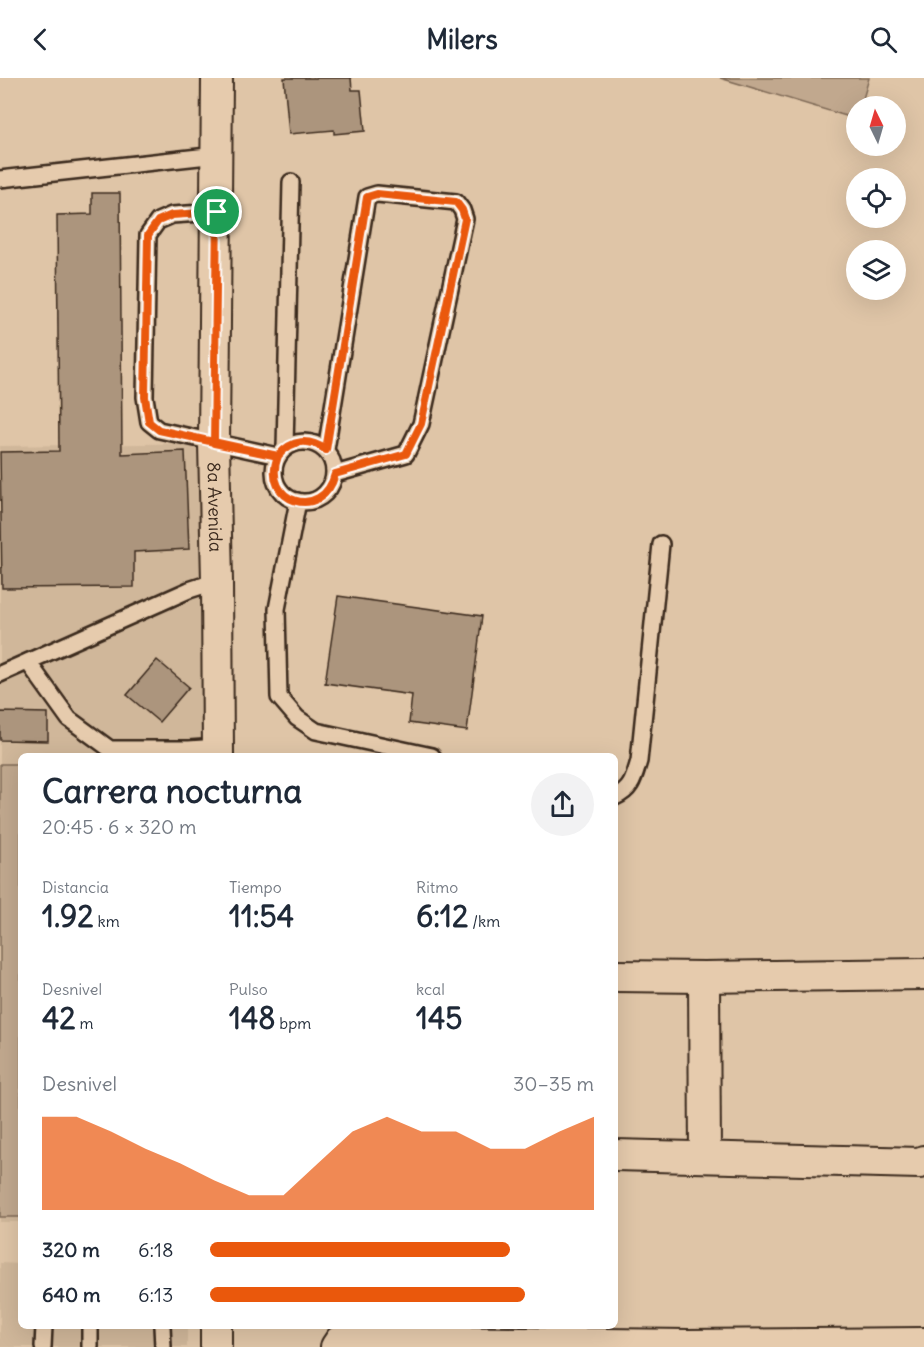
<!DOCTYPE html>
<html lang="es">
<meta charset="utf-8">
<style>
:root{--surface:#fff;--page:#f2f2f3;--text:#1f2937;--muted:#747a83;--accent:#ea580c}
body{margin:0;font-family:Delius,sans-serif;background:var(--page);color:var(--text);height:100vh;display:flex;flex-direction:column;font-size:22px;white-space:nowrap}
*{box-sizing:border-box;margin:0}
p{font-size:20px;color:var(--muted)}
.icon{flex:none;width:33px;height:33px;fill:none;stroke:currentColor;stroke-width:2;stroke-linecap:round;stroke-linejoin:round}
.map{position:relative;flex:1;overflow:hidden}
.panel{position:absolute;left:18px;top:675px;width:600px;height:576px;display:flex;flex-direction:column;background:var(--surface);border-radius:9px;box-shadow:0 6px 24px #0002}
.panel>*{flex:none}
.needle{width:39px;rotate:355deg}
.tools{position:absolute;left:846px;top:18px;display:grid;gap:12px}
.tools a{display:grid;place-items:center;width:60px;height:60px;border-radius:50%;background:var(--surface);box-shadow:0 6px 24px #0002;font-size:30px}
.pin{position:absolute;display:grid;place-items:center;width:51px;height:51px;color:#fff;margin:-26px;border:3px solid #fff;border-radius:50%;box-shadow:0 2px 6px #0007}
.round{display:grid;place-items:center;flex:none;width:63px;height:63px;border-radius:32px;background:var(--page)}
.summary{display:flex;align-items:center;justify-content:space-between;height:102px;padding:0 24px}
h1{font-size:33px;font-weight:700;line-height:45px}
.figures{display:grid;grid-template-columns:repeat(3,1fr);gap:9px;height:102px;padding:6px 24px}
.figures div{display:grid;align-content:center}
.figures b{font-size:30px;font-weight:700}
.figures small{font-size:16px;font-weight:400}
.figures p{font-size:16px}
.chart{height:168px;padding:12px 24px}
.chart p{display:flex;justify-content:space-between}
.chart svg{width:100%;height:108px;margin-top:6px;fill:var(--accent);opacity:.7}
ul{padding:0 24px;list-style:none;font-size:20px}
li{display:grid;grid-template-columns:96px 72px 1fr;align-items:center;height:45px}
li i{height:15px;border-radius:8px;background:var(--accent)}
header{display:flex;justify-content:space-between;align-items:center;height:78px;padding:0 24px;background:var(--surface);font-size:27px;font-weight:700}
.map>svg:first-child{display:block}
.built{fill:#d0b79a}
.green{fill:#c1a88e;stroke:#7e6956;stroke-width:1.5}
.building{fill:#ac957d;stroke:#3b2a1e;stroke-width:1.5}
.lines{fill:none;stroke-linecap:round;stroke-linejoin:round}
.lane-casing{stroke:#3b2a1e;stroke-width:20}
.street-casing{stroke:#3b2a1e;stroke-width:34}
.lane{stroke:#e6cbad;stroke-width:15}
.street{stroke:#e6cbad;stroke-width:30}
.route-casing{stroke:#fff;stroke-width:12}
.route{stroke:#ea580c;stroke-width:8}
.labels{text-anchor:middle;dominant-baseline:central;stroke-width:5;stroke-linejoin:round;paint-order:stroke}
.street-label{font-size:18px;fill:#3b2a1e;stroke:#e6cbad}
</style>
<header><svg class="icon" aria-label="back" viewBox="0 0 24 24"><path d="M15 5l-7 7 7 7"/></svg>Milers<svg class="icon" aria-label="search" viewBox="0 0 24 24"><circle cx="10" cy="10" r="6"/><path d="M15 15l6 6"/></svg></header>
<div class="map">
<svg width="924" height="1269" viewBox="0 0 924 1269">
<rect width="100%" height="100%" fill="#dfc5a7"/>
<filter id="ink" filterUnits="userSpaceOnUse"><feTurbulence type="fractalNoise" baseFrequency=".0167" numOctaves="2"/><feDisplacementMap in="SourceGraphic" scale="12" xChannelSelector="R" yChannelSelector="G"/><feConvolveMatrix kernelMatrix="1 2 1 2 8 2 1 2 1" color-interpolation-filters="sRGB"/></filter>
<g filter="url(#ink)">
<!-- built -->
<g class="built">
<polygon points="214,365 208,678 21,678 21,1144 0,1144 0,368"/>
<polygon points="0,1185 21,1186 21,1248 187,1248 187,1269 0,1269"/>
</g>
<!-- green -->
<g class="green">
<polygon points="720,0 869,0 861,28 856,28 856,41"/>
<rect x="0" y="686" width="21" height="453"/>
</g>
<!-- building -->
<g class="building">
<polygon points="284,0 351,0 352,12 361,12 365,53 334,56 334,52 289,56"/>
<polygon points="92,115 120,115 122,376 185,373 189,471 134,474 134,509 2,510 0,374 59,373 57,137 92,136"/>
<polygon points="338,518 482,538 467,653 409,645 412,617 325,605"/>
<polygon points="157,582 189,609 159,644 127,617"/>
<polygon points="0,634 48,635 48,663 0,662"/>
</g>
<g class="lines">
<!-- lane casing -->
<g class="lane-casing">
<g id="lane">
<polyline points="0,101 217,77"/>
<polyline points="217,134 172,137 158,143 148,157 145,319 149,344 159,352 278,378"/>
<circle cx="304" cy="394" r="30"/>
<polyline points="285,370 291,104"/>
<polyline points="326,372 367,119 377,116 456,124 462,132 465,141 421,346 406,376 335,396"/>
<polyline points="298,423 277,531 279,619 297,640 316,653 432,678"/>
<polyline points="28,584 69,641 110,671 189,671 218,669"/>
<polyline points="0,596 189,512 217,503"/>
<path d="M615,719C632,712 634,699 639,683L661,466"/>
<polyline points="162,1248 163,1269"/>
<polyline points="43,1269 44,1248"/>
<polyline points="90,1269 90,1248"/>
</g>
</g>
<!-- street casing -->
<g class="street-casing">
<g id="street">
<path id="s1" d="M217,0L214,365L217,503L218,678"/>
<polyline points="615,898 704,899 924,896"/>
<polyline points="704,899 705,1078"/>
<polyline points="615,1077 920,1085 924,1083"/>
<polyline points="216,1269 216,1248"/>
<polyline points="336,1269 340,1263 688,1267 924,1265"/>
</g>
</g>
<!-- lane -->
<use href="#lane" class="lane"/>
<!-- street -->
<use href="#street" class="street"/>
</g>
</g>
<g class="lines" filter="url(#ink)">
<!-- route casing -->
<g class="route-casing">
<path id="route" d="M217,134L214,365L278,378C260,425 323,444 335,396L406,376L421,346L465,141L462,132L456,124L377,116L367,119L326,372C309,360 292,361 278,378L159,352L149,344L145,319L148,157L158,143L172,137L217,134"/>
</g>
<!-- route -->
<use href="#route" class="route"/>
</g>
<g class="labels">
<!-- street labels -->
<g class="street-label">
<text stroke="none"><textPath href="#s1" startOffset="429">8a Avenida</textPath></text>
</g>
</g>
</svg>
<div class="tools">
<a><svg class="needle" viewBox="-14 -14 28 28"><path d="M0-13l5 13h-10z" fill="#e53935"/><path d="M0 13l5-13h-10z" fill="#747a83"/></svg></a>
<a><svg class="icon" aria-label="locate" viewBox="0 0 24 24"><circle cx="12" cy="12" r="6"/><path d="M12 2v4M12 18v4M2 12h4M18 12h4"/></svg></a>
<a><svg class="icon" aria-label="layers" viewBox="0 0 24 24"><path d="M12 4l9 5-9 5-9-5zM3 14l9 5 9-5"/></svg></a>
</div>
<div class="pin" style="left:217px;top:134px;background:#1e9e55"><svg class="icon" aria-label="arrive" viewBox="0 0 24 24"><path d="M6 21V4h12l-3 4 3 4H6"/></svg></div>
<section class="panel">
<div class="summary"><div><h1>Carrera nocturna</h1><p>20:45 · 6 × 320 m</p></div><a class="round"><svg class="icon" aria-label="share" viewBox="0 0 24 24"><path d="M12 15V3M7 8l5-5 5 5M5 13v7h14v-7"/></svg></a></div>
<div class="figures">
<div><p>Distancia</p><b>1.92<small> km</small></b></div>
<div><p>Tiempo</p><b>11:54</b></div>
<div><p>Ritmo</p><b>6:12<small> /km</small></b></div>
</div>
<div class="figures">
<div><p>Desnivel</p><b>42<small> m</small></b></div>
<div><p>Pulso</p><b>148<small> bpm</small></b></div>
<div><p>kcal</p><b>145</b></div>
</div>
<div class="chart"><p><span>Desnivel</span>30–35 m</p>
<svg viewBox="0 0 160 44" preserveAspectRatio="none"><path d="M0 44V6L10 6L20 12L30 19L40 25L50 32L60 38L70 38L80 25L90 12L100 6L110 12L120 12L130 19L140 19L150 12L160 6V44z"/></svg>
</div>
<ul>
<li><b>320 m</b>6:18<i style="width:78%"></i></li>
<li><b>640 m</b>6:13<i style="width:82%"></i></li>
</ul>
</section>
</div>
